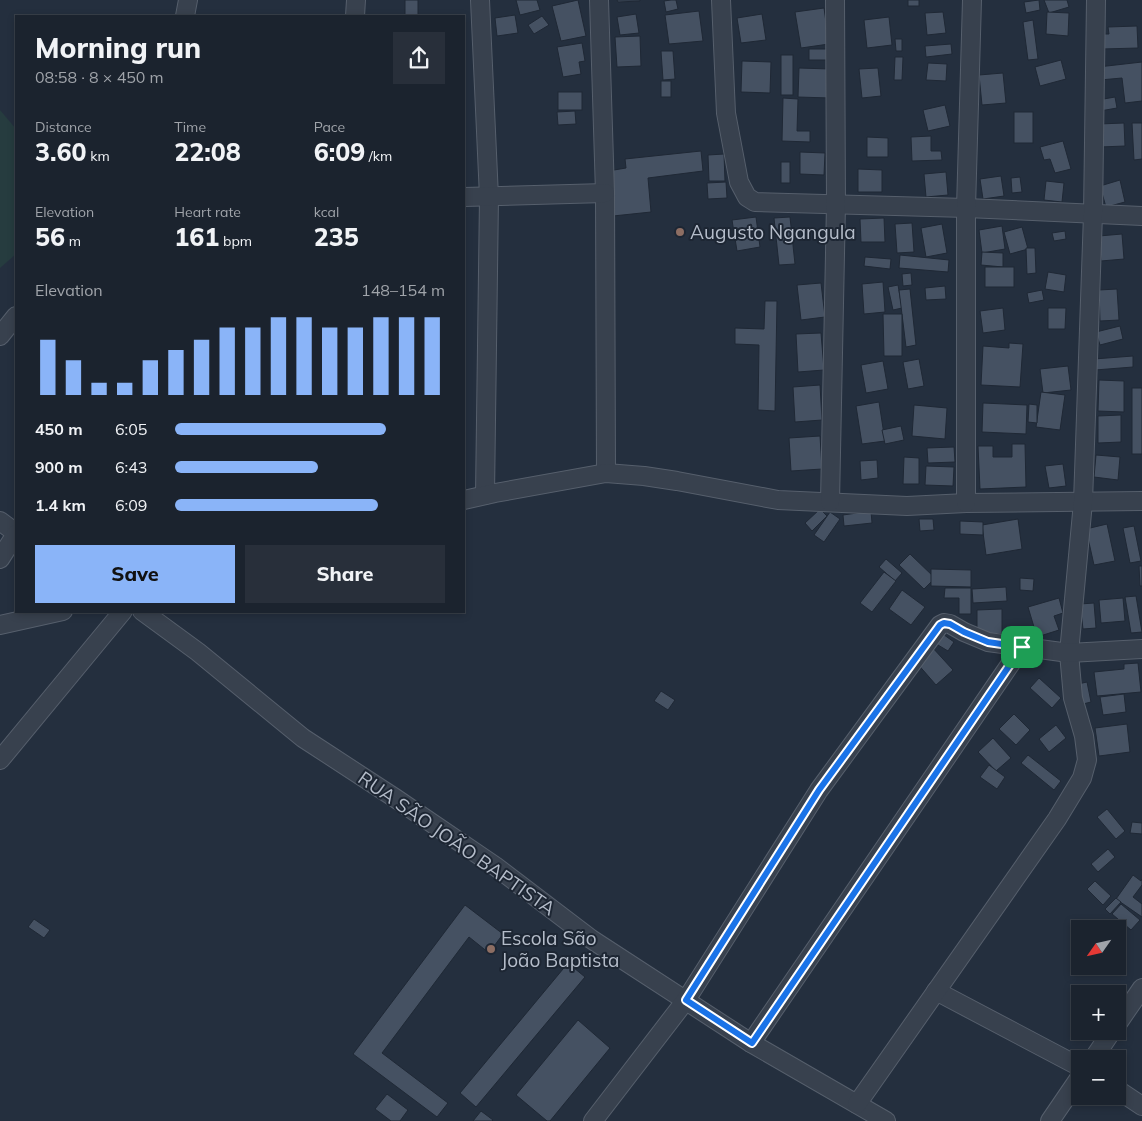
<!DOCTYPE html>
<meta charset="utf-8">
<style>
:root{--surface:#1b232e;--page:#282f3a;--text:#f1f3f6;--muted:#a0a4aa;--line:#39404a;--accent:#8ab4f8}
body{margin:0;font-family:Mulish,sans-serif;background:var(--page);color:var(--text);height:100vh;display:flex;flex-direction:column;font-size:19px;white-space:nowrap}
*{box-sizing:border-box;margin:0}
p{font-size:16px;color:var(--muted)}
.icon{flex:none;width:28px;height:28px;fill:none;stroke:currentColor;stroke-width:2;stroke-linecap:round;stroke-linejoin:round}
.map{position:relative;flex:1;overflow:hidden}
.details{position:absolute;left:15px;top:15px;width:450px;height:598px;display:flex;flex-direction:column;background:var(--surface);border-radius:0px;box-shadow:0 2px 8px #0003,0 0 0 1px var(--line)}
.details>*{flex:none}
.needle{width:32px;rotate:236deg}
.buttons{position:absolute;left:1071px;top:920px;display:grid;gap:10px}
.buttons a{display:grid;place-items:center;width:55px;height:55px;border-radius:0px;background:var(--surface);box-shadow:0 2px 8px #0003,0 0 0 1px var(--line);font-size:25px}
.pin{position:absolute;display:grid;place-items:center;width:42px;height:42px;color:#fff;margin:-21px;border-radius:10px;box-shadow:0 2px 8px #0006}
.round{display:grid;place-items:center;flex:none;width:52px;height:52px;border-radius:0px;background:var(--page)}
.headline{display:flex;align-items:center;justify-content:space-between;height:85px;padding:0 20px}
h1{font-size:28px;font-weight:800;line-height:38px}
.figures{display:grid;grid-template-columns:repeat(3,1fr);gap:8px;height:85px;padding:5px 20px}
.figures div{display:grid;align-content:center}
.figures b{font-size:25px;font-weight:800}
.figures small{font-size:14px;font-weight:400}
.figures p{font-size:14px}
.chart{height:140px;padding:10px 20px}
.chart p{display:flex;justify-content:space-between}
.chart svg{width:100%;height:90px;margin-top:5px;stroke:var(--accent);stroke-width:6}
.cta{display:flex;gap:10px;margin-top:auto;padding:10px 20px}
.cta a{flex:1;height:58px;border-radius:0px;background:var(--accent);color:#111;font-size:20px;font-weight:800;line-height:58px;text-align:center}
.cta a+a{background:var(--page);color:var(--text)}
ul{padding:0 20px;list-style:none;font-size:16px}
li{display:grid;grid-template-columns:80px 60px 1fr;align-items:center;height:38px}
li i{height:12px;border-radius:6px;background:var(--accent)}
.map>svg:first-child{display:block}
.green{fill:#263c3f}
.building{fill:#455162;stroke:#1f2835}
.lines{fill:none;stroke-linecap:round;stroke-linejoin:round}
.minor-casing{stroke:#565f6c;stroke-width:20}
.minor{stroke:#38414e;stroke-width:18}
.route-casing{stroke:#fff;stroke-width:10}
.route{stroke:#1a73e8;stroke-width:6}
.education-dot{fill:#8d6e63;stroke:#1d2633;stroke-width:2}
.labels{text-anchor:middle;dominant-baseline:central;stroke-width:4;stroke-linejoin:round;paint-order:stroke}
.poi-label{font-size:19px;fill:#b4bcc9;stroke:#1d2633;text-anchor:start}
.street-label{font-size:19px;fill:#b4bcc9;stroke:#1d2633}
</style>
<div class="map">
<svg width="1142" height="1121" viewBox="0 0 1142 1121">
<rect width="100%" height="100%" fill="#242f3e"/>
<!-- green -->
<polygon class="green" points="0,110 16,129 16,254 0,268"/>
<!-- building -->
<g class="building">
<rect x="405" y="0" width="13" height="16"/>
<polygon points="516,0 537,0 540,10 520,15"/>
<polygon points="578,0 586,36 561,41 552,6"/>
<polygon points="617,0 640,0 640,1 618,2"/>
<polygon points="671,0 676,0 678,9 666,12 664,1"/>
<rect x="908" y="0" width="11" height="6"/>
<polygon points="1039,0 1040,10 1026,13 1024,2"/>
<polygon points="1044,0 1067,0 1069,7 1049,13"/>
<polygon points="824,8 829,44 801,48 795,12"/>
<polygon points="699,11 703,41 669,44 665,15"/>
<polygon points="943,12 946,33 927,35 925,13"/>
<polygon points="1047,12 1069,13 1068,36 1046,34"/>
<polygon points="636,14 639,33 620,35 617,17"/>
<polygon points="762,14 766,40 741,43 737,18"/>
<polygon points="515,15 518,33 497,36 495,18"/>
<polygon points="542,16 549,25 534,34 528,25"/>
<polygon points="889,17 892,45 867,48 864,20"/>
<polygon points="1033,20 1038,59 1028,60 1023,22"/>
<polygon points="1137,26 1138,48 1102,49 1102,34 1109,34 1108,27"/>
<polygon points="640,36 641,66 617,67 615,37"/>
<polygon points="895,39 902,39 902,51 896,51"/>
<polygon points="582,43 585,61 579,62 581,74 563,77 557,47"/>
<polygon points="951,44 952,54 926,57 925,46"/>
<rect x="809" y="49" width="21" height="11"/>
<polygon points="661,51 673,51 675,79 663,80"/>
<rect x="781" y="55" width="12" height="40"/>
<polygon points="895,57 903,57 902,80 894,80"/>
<polygon points="1061,60 1066,79 1040,86 1035,67"/>
<polygon points="742,61 771,62 770,93 741,92"/>
<polygon points="1142,62 1142,101 1125,103 1122,78 1100,80 1098,67"/>
<polygon points="928,63 947,64 946,81 926,80"/>
<polygon points="799,68 830,69 830,98 798,97"/>
<polygon points="878,68 881,96 862,98 859,69"/>
<polygon points="1003,73 1006,103 982,105 979,75"/>
<rect x="661" y="81" width="10" height="16"/>
<rect x="558" y="92" width="24" height="18"/>
<polygon points="1115,97 1117,108 1100,111 1098,100"/>
<polygon points="783,98 798,99 797,131 810,131 810,142 782,141"/>
<polygon points="945,105 950,126 928,131 923,110"/>
<polygon points="575,111 576,124 558,125 557,112"/>
<rect x="1014" y="112" width="19" height="31"/>
<polygon points="1124,123 1125,146 1100,147 1099,124"/>
<polygon points="1132,123 1142,123 1142,159 1134,160"/>
<polygon points="931,136 931,151 941,151 942,160 912,161 911,137"/>
<polygon points="867,137 888,138 888,157 867,157"/>
<polygon points="1063,141 1071,169 1055,173 1050,159 1044,160 1040,147"/>
<polygon points="701,151 703,171 648,178 651,212 613,216 608,171 626,168 625,159"/>
<polygon points="800,152 825,153 824,175 800,174"/>
<polygon points="724,154 725,181 709,181 708,155"/>
<rect x="781" y="162" width="9" height="21"/>
<polygon points="858,169 882,170 882,192 858,192"/>
<polygon points="946,172 948,195 926,197 924,174"/>
<polygon points="1001,176 1004,196 983,199 980,179"/>
<polygon points="1020,177 1022,192 1012,193 1011,178"/>
<polygon points="1120,180 1125,202 1106,207 1100,186"/>
<polygon points="1046,181 1064,183 1062,202 1044,200"/>
<polygon points="726,182 727,198 708,199 707,183"/>
<polygon points="756,217 760,247 737,251 732,220"/>
<polygon points="790,217 795,264 779,265 774,218"/>
<polygon points="884,218 885,242 861,242 860,219"/>
<polygon points="912,223 914,252 897,253 895,224"/>
<polygon points="942,224 947,253 926,257 921,228"/>
<polygon points="1002,226 1005,249 982,253 979,230"/>
<polygon points="1022,227 1028,249 1010,254 1004,232"/>
<polygon points="1065,231 1066,239 1054,241 1052,233"/>
<polygon points="1122,234 1124,259 1101,261 1099,236"/>
<polygon points="1026,248 1035,248 1036,273 1027,274"/>
<polygon points="982,252 1003,253 1003,267 981,265"/>
<polygon points="900,255 949,260 948,272 899,268"/>
<polygon points="865,257 891,259 890,269 864,266"/>
<rect x="985" y="267" width="29" height="20"/>
<polygon points="1048,272 1066,275 1064,292 1045,289"/>
<polygon points="911,273 912,285 903,286 902,274"/>
<polygon points="883,282 885,312 864,314 862,284"/>
<polygon points="821,283 825,317 801,320 797,285"/>
<polygon points="898,285 902,308 893,310 888,287"/>
<polygon points="945,286 946,299 926,300 925,288"/>
<polygon points="910,289 916,345 906,347 899,290"/>
<polygon points="1117,289 1119,320 1100,321 1099,290"/>
<polygon points="1042,290 1044,300 1029,303 1027,293"/>
<polygon points="765,301 777,301 775,411 758,410 759,345 735,344 735,328 764,329"/>
<polygon points="1003,308 1005,330 983,333 980,311"/>
<polygon points="1048,308 1066,308 1065,329 1048,329"/>
<polygon points="883,314 902,314 902,356 884,356"/>
<polygon points="1120,326 1123,339 1100,345 1096,332"/>
<polygon points="821,333 824,370 798,372 796,334"/>
<polygon points="1009,343 1023,344 1020,387 981,385 983,346 1009,348"/>
<polygon points="1133,356 1133,367 1095,370 1094,359"/>
<polygon points="919,359 924,386 908,389 903,362"/>
<polygon points="883,361 888,389 866,393 861,365"/>
<polygon points="1068,366 1071,390 1043,393 1040,369"/>
<polygon points="1099,380 1124,381 1124,412 1098,411"/>
<polygon points="820,385 822,420 795,422 793,387"/>
<rect x="1132" y="388" width="10" height="66"/>
<polygon points="1041,392 1065,395 1060,430 1036,427"/>
<polygon points="879,402 885,441 862,444 856,406"/>
<polygon points="983,403 1027,405 1026,434 982,432"/>
<polygon points="1029,404 1037,405 1037,423 1028,422"/>
<polygon points="914,405 947,408 945,439 912,436"/>
<polygon points="1121,415 1121,442 1098,443 1098,416"/>
<polygon points="901,426 904,440 885,444 882,430"/>
<polygon points="820,436 822,469 791,471 789,438"/>
<polygon points="1012,444 1025,444 1026,487 980,489 978,446 993,446 993,457 1012,457"/>
<polygon points="954,447 955,462 928,463 927,448"/>
<polygon points="1096,455 1120,457 1118,480 1094,477"/>
<polygon points="904,457 919,458 919,484 903,484"/>
<polygon points="877,460 878,478 861,480 860,461"/>
<polygon points="1063,464 1066,486 1049,488 1045,466"/>
<polygon points="926,466 954,467 953,486 925,485"/>
<polygon points="820,509 827,516 812,531 805,523"/>
<polygon points="871,511 872,523 844,526 843,515"/>
<polygon points="830,512 840,519 824,542 814,535"/>
<polygon points="919,519 933,519 934,530 920,531"/>
<polygon points="1018,519 1022,549 986,555 982,525"/>
<polygon points="960,521 983,522 983,535 960,534"/>
<polygon points="1107,524 1115,561 1094,565 1086,529"/>
<polygon points="1134,526 1141,561 1130,563 1123,528"/>
<polygon points="910,554 935,578 924,589 899,565"/>
<polygon points="886,559 902,573 895,581 879,567"/>
<polygon points="1139,566 1142,566 1142,586 1140,586"/>
<polygon points="931,569 971,570 971,587 931,586"/>
<polygon points="884,572 896,581 872,612 860,603"/>
<polygon points="1020,578 1034,579 1033,591 1020,590"/>
<polygon points="1006,587 1007,601 973,603 972,589"/>
<polygon points="945,588 971,588 971,614 959,614 959,598 944,598"/>
<polygon points="902,590 925,607 911,625 889,609"/>
<polygon points="1136,596 1142,632 1131,633 1125,597"/>
<polygon points="1059,598 1063,613 1054,616 1059,630 1037,637 1028,607"/>
<polygon points="1123,598 1125,621 1101,623 1099,600"/>
<polygon points="1094,603 1096,628 1083,629 1080,604"/>
<polygon points="1002,609 1002,634 977,634 977,610"/>
<polygon points="940,632 954,642 948,651 933,642"/>
<polygon points="932,647 953,670 936,685 916,662"/>
<polygon points="1138,663 1141,692 1097,696 1094,672 1124,669 1124,664"/>
<polygon points="1039,678 1061,698 1052,708 1030,688"/>
<polygon points="1087,682 1091,702 1083,704 1078,684"/>
<polygon points="661,691 675,700 668,710 654,701"/>
<polygon points="1124,694 1126,712 1103,715 1100,697"/>
<polygon points="1014,714 1030,730 1016,745 999,729"/>
<polygon points="1127,724 1130,752 1099,756 1095,728"/>
<polygon points="1056,725 1066,738 1049,752 1039,739"/>
<polygon points="993,738 1011,758 996,771 978,752"/>
<polygon points="1028,755 1061,781 1054,790 1021,763"/>
<polygon points="989,765 1005,777 997,789 980,777"/>
<polygon points="1107,809 1125,831 1116,839 1097,817"/>
<polygon points="1132,822 1142,823 1142,834 1130,833"/>
<polygon points="1108,849 1115,857 1098,872 1091,864"/>
<polygon points="1133,875 1141,881 1142,879 1142,885 1133,897 1142,904 1142,917 1116,899"/>
<polygon points="1095,881 1111,896 1103,905 1087,889"/>
<polygon points="1116,898 1121,902 1110,914 1105,909"/>
<polygon points="1121,904 1140,920 1131,930 1112,914"/>
<polygon points="465,905 503,934 489,953 469,937 382,1053 448,1103 437,1117 353,1054"/>
<polygon points="34,919 50,930 44,938 28,927"/>
<polygon points="568,963 585,977 476,1107 460,1093"/>
<polygon points="578,1020 610,1048 550,1121 547,1121 516,1095"/>
<polygon points="387,1094 408,1110 400,1121 391,1121 375,1109"/>
<polygon points="481,1111 493,1120 492,1121 473,1121"/>
</g>
<g class="lines">
<!-- minor casing -->
<g class="minor-casing">
<g id="minor">
<polyline points="480,0 489,197 485,495"/>
<polyline points="599,0 605,193 606,473"/>
<polyline points="721,0 726,113 739,182 747,197 755,202 966,208 1142,216"/>
<polyline points="185,16 188,0"/>
<polyline points="355,16 356,0"/>
<polyline points="464,197 605,193"/>
<polyline points="0,336 16,316"/>
<polyline points="464,500 495,493 606,473 644,476 677,481 778,500 907,506 966,503 1142,501"/>
<polyline points="830,502 836,204 835,0"/>
<polyline points="966,503 966,208 972,0"/>
<polyline points="0,521 16,533"/>
<polyline points="0,559 16,534"/>
<polyline points="142,611 198,652 303,738 395,798 495,866 591,939 751,1043 886,1121"/>
<polyline points="0,625 63,611"/>
<polyline points="0,760 123,611"/>
<polyline points="936,991 1080,1067"/>
<polyline points="1118,1023 1142,988"/>
<polyline points="751,1043 1022,647"/>
<polyline points="1093,1059 1112,1031"/>
<polyline points="1118,1090 1142,1106"/>
<polyline points="857,1104 1057,819 1082,778 1087,760 1084,736 1073,698 1069,653 1083,502 1093,214 1096,0"/>
<polyline points="593,1121 686,1000 819,790 940,625 944,623 950,624 964,632 988,642 1069,653 1142,649"/>
<polyline points="1050,1121 1080,1077"/>
</g>
</g>
<!-- minor -->
<use href="#minor" class="minor"/>
</g>
<g class="lines">
<!-- route casing -->
<g class="route-casing">
<polygon id="route" points="944,623 950,624 964,632 988,642 1022,647 752,1043 686,1000 819,790 940,625"/>
</g>
<!-- route -->
<use href="#route" class="route"/>
</g>
<!-- markers -->
<g class="education-dot">
<circle cx="680" cy="232" r="5"/>
<circle cx="491" cy="949" r="5"/>
</g>
<g class="labels">
<!-- poi labels -->
<g class="poi-label">
<text x="690" y="232">Augusto Ngangula</text>
<text x="501" y="938">Escola São<tspan x="501" dy="22">João Baptista</tspan></text>
</g>
<!-- street labels -->
<g class="street-label">
<text transform="translate(457 843) rotate(35)">RUA SÃO JOÃO BAPTISTA</text>
</g>
</g>
</svg>
<div class="buttons">
<a><svg class="needle" viewBox="-14 -14 28 28"><path d="M0-13l5 13h-10z" fill="#e53935"/><path d="M0 13l5-13h-10z" fill="#a0a4aa"/></svg></a>
<a>+</a>
<a>−</a>
</div>
<div class="pin" style="left:1022px;top:647px;background:#1e9e55"><svg class="icon" aria-label="arrive" viewBox="0 0 24 24"><path d="M6 21V4h12l-3 4 3 4H6"/></svg></div>
<section class="details">
<div class="headline"><div><h1>Morning run</h1><p>08:58 · 8 × 450 m</p></div><a class="round"><svg class="icon" aria-label="share" viewBox="0 0 24 24"><path d="M12 15V3M7 8l5-5 5 5M5 13v7h14v-7"/></svg></a></div>
<div class="figures">
<div><p>Distance</p><b>3.60<small> km</small></b></div>
<div><p>Time</p><b>22:08</b></div>
<div><p>Pace</p><b>6:09<small> /km</small></b></div>
</div>
<div class="figures">
<div><p>Elevation</p><b>56<small> m</small></b></div>
<div><p>Heart rate</p><b>161<small> bpm</small></b></div>
<div><p>kcal</p><b>235</b></div>
</div>
<div class="chart"><p><span>Elevation</span>148–154 m</p>
<svg viewBox="0 0 160 44" preserveAspectRatio="none"><path d="M5 44V17M15 44V27M25 44V38M35 44V38M45 44V27M55 44V22M65 44V17M75 44V11M85 44V11M95 44V6M105 44V6M115 44V11M125 44V11M135 44V6M145 44V6M155 44V6"/></svg>
</div>
<ul>
<li><b>450 m</b>6:05<i style="width:78%"></i></li>
<li><b>900 m</b>6:43<i style="width:53%"></i></li>
<li><b>1.4 km</b>6:09<i style="width:75%"></i></li>
</ul>
<div class="cta"><a>Save</a><a>Share</a></div>
</section>
</div>
